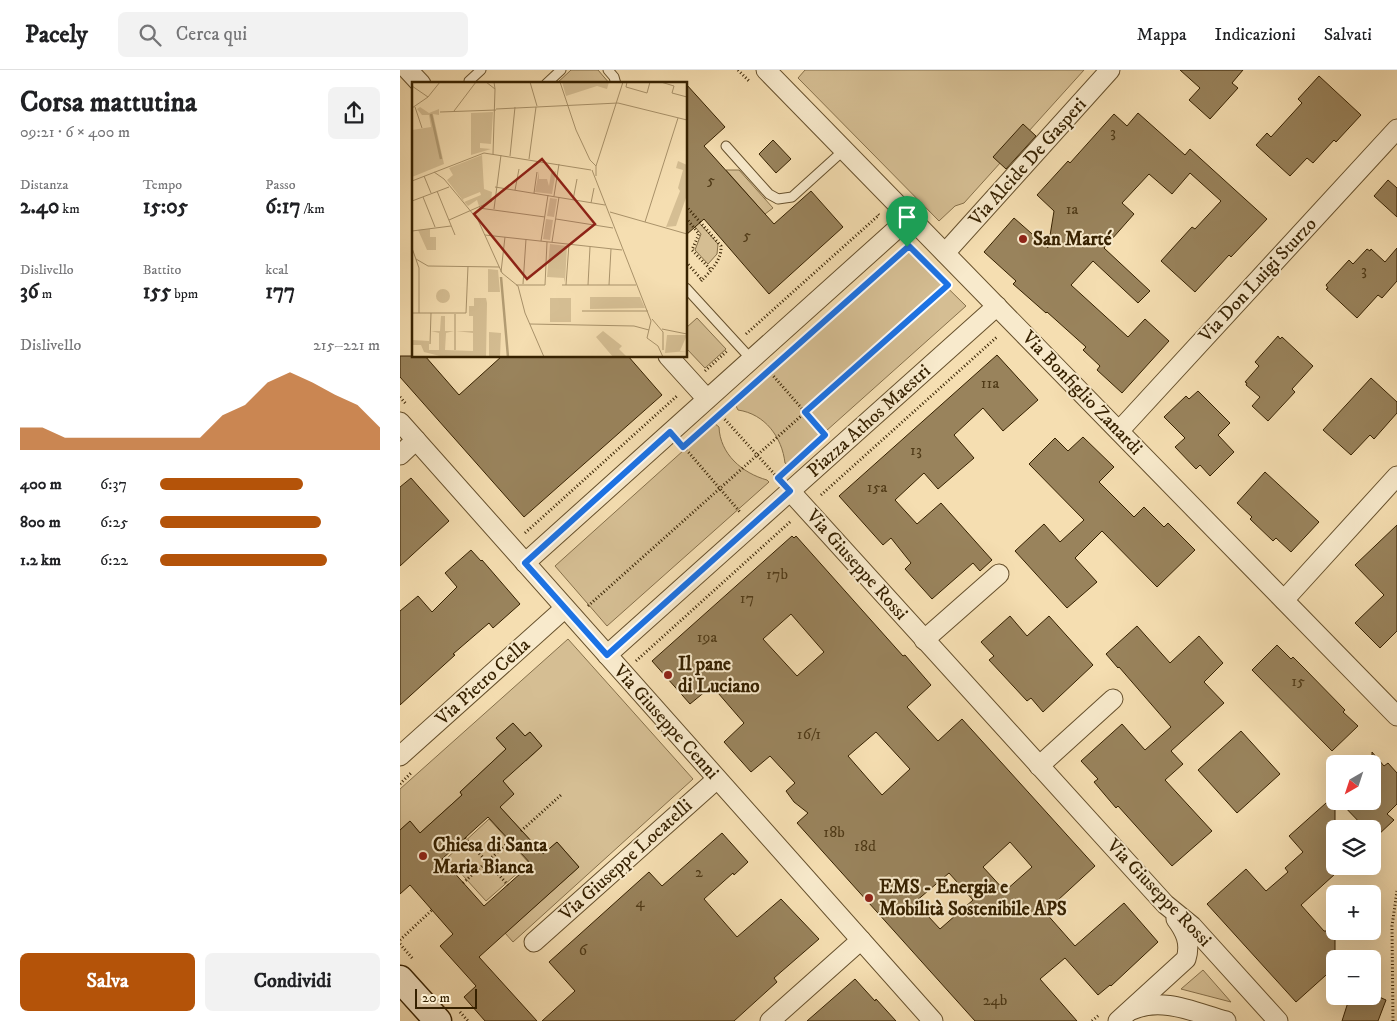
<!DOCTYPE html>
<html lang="it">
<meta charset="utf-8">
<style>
:root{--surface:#fff;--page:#f2f2f2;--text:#202124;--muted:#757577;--line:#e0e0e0;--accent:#b45309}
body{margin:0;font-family:"IM FELL DW Pica",serif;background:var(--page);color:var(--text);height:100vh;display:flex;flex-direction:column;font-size:19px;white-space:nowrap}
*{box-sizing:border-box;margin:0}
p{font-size:16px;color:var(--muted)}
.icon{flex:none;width:28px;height:28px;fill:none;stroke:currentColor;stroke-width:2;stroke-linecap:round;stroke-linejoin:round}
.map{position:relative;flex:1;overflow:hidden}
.details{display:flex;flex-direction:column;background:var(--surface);width:400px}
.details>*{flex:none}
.needle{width:32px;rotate:219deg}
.buttons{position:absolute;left:926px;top:685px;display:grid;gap:10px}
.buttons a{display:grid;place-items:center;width:55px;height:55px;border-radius:8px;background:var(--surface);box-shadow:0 5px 20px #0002;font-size:25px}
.scale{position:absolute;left:15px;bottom:12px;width:62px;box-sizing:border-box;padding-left:5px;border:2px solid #362100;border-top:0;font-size:14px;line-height:18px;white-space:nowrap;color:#362100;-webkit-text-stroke:4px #f8eacc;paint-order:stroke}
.pin{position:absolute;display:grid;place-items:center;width:42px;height:42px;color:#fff;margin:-51px -21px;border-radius:50% 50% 50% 0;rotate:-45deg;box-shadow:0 0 5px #0007}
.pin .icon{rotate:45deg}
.round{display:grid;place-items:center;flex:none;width:52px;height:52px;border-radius:8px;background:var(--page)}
.summary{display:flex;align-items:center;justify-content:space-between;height:85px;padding:0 20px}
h1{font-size:28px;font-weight:700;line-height:38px}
.stats{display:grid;grid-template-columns:repeat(3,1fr);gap:8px;height:85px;padding:5px 20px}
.stats div{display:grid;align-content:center}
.stats b{font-size:21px;font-weight:700}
.stats small{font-size:14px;font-weight:400}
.stats p{font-size:14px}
.chart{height:140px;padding:10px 20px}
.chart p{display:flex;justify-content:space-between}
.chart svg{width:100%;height:90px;margin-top:5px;fill:var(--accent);opacity:.7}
.primary-button{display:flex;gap:10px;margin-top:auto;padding:10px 20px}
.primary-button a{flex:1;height:58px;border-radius:8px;background:var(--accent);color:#fff;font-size:20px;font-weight:700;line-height:58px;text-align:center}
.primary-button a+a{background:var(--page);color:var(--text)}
ul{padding:0 20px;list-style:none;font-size:16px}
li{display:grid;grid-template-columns:80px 60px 1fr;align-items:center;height:38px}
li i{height:12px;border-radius:6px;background:var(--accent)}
header{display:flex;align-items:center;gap:30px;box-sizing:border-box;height:70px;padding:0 25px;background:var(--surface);border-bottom:1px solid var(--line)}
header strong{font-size:24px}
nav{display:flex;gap:28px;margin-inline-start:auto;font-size:18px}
.search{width:350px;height:45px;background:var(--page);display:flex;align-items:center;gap:12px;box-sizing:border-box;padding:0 18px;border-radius:8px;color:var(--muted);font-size:19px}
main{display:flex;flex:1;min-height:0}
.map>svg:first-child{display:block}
.green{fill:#d5be93;stroke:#86704a}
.building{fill:#99835c;stroke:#362100;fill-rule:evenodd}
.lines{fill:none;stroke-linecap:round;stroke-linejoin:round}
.lane-casing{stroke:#66502c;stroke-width:11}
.street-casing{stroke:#66502c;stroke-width:21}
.secondary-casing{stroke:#362100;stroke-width:29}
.path{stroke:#362100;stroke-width:3;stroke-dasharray:1 2.5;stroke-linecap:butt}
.lane{stroke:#f8eacc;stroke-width:9}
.street{stroke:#f8eacc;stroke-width:19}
.secondary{stroke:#f8eacc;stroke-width:26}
.route-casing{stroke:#fff;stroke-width:10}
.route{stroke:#1a73e8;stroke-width:6}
.poi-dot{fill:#8f2418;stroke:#f8eacc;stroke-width:2}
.labels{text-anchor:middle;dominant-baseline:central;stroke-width:4;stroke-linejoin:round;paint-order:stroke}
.number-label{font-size:16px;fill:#4f3a17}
.street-label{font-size:19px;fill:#362100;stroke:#f8eacc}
.poi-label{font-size:19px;font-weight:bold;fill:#362100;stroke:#f8eacc;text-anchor:start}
.inset-river{fill:none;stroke:#b49e75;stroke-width:2.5}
.inset-road{fill:none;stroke:#a9926a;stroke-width:1}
.view{fill:#8f2418;fill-opacity:0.15;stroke:#8f2418;stroke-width:2.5}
.inset-edge{fill:none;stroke:#362100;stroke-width:2.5}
</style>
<header>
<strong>Pacely</strong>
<div class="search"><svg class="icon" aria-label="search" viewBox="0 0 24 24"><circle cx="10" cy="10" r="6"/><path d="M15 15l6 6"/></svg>Cerca qui</div>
<nav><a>Mappa</a><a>Indicazioni</a><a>Salvati</a></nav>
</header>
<main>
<section class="details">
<div class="summary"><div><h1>Corsa mattutina</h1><p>09:21 · 6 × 400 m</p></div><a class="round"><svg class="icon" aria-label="share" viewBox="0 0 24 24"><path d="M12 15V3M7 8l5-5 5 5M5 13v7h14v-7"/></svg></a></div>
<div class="stats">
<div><p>Distanza</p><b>2.40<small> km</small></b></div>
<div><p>Tempo</p><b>15:05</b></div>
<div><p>Passo</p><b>6:17<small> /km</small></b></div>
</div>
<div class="stats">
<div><p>Dislivello</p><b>36<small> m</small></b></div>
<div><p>Battito</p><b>155<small> bpm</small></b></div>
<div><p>kcal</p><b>177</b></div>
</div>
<div class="chart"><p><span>Dislivello</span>215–221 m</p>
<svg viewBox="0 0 160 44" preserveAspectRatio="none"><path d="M0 44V33L10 33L20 38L30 38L40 38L50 38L60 38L70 38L80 38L90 27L100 22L110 11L120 6L130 11L140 17L150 22L160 33V44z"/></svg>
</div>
<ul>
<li><b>400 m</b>6:37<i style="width:65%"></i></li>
<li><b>800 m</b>6:25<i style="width:73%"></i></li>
<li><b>1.2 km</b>6:22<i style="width:76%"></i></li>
</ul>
<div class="primary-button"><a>Salva</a><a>Condividi</a></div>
</section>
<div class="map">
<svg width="997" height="951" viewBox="0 0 997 951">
<rect width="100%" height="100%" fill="#f5deb1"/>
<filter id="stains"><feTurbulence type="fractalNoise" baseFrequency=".004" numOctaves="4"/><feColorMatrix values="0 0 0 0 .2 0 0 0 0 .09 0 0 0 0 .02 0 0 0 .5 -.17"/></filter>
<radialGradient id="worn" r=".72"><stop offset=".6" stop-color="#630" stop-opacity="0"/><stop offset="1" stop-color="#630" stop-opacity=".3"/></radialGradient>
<!-- green -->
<g class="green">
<polygon points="171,0 198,0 210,14 156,14"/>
<polygon points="405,0 684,0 564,133 555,136 539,151 398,8"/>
<polygon points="326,100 339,100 373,138 365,144"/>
<polygon points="286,138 318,174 317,184 308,194 295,180 301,164 286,146"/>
<path d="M508,179L566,236L388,395L385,393C382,367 365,344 338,340L335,334Z"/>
<polygon points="297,248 326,279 305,298 286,278 286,258"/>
<path d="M314,353L319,357C320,384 342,403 367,410L369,412L207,556L155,496Z"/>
<polygon points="168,569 293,709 113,872 105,863 179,797 157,772 143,784 100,737 97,704 120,684 126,691 142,676 130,662 125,666 113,653 96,668 106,679 60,722 62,725 20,763 10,751 0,760 0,719"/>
<polygon points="89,749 129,793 86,831 47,788"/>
<polygon points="803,900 831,932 781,919"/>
</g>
<!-- building -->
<g class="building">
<polygon points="780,0 843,0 832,13 838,18 810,49 789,30 800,18"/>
<polygon points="919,6 961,45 936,72 934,70 913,93 907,88 890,106 856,75 867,63 871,67 902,33 898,29"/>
<polygon points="286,14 325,57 304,76 374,154 411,121 443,157 369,224 304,149 286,165"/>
<polygon points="738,43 785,85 790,79 867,149 831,187 829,185 795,222 761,191 792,157 795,159 821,131 790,103 772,124 749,104 722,133 734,144 704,178 750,221 738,233 693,191 671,215 728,267 745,249 769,271 722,323 697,300 700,296 683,280 686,277 647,242 646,243 613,214 616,211 584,182 614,148 648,178 654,141 637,125 668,91 670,93 714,44 727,56"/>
<polygon points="623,54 636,66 606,99 593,87"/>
<polygon points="373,70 391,89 376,103 359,84"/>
<polygon points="988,110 997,118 997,147 974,126"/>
<polygon points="997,178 997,211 982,228 978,225 957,248 926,219 928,218 926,215 949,190 953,194 967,179 970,181 971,179 985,192"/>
<polygon points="878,266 880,269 882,267 913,296 892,319 895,322 868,351 852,336 860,327 846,315 847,313 845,312 859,296 855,292"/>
<polygon points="597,285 638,330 603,361 583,338 554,365 574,388 538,419 524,403 495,430 517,454 541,433 592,490 580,501 573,493 532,529 505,499 511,493 491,468 483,475 439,426"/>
<polygon points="0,286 25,286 59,325 102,286 228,286 262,325 124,447 0,307"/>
<polygon points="971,308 997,332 997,343 974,369 970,365 951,385 923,360"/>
<polygon points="798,321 830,353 818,365 834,382 810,406 800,395 796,399 775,377 785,368 764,347 786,326 789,329"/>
<polygon points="683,367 714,397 699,412 734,447 744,437 764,457 768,453 795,480 757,517 702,461 675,488 697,512 667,538 615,481 644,454 660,472 684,450 629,394 655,368 668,381"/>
<polygon points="865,402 919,452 891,482 876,468 873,471 850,449 852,447 837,433"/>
<polygon points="11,408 49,451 0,496 0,417"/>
<polygon points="997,455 997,561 980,578 955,553 984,525 955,495"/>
<path d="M392,466L394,468L396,466L503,586L505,585L531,615L507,637L538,671L562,649L695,796L645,842L675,876L724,833L758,872L711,916L710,915L698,925L665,888L640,909L677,951H575L397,753L408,743L394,732L386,721L395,713L370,686L351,702L324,672L344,653L312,616L290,634L252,591ZM391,544L424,582L397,606L363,569ZM476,662L510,699L482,725L448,686ZM610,772L632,797L605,821L583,797ZM549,803L573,830L540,859L515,832Z"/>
<polygon points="71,480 81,491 82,490 120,534 93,558 89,553 53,584 55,585 0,635 0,541 18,526 32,542 57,517 45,503"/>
<polygon points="610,546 627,566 649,546 693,595 643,642 631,628 627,631 589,590 594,586 581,572"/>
<polygon points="737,556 770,593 799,566 823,593 804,612 824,633 771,681 783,694 765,710 812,761 772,796 718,736 716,738 694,712 698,709 681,691 722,654 745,680 771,657 719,597 718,598 706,584"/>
<polygon points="877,575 891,589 893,587 903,597 945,640 943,642 958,656 932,681 852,600"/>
<path d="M113,653L125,666L130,662L142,676L103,711L114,724L100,737L143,784L157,772L179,797L79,887L137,951H85L64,927L76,916L40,876L53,864L10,815L0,824V760L10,751L20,763L62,725L60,722L106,679L96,668ZM88,747L131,794L84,836L42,789Z"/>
<polygon points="841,661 880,704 837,743 798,700"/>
<polygon points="972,682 984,696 988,693 997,703 997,734 987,744 994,750 976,767 972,762 972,759 969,759 967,756 965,758 939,731 972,731"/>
<polygon points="935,725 935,804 901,835 924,861 935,861 935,897 896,932 807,834 846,799 866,821 888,802 885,798 903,782 889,766"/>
<polygon points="322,763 348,792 334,805 333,803 304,829 337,867 381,829 419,869 374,908 377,912 334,951 142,951 175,921 149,892 249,802 262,816"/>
<polygon points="455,909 475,931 476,929 496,951 407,951"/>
<polygon points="950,926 977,926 986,930 978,951 942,951"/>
</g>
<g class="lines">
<!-- lane casing -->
<g class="lane-casing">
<g id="lane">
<polyline points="208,0 214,7 216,14"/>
<polyline points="72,14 69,11 81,0"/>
<polyline points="146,14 161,0"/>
<polyline points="326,76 369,124 378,129 392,127 444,80"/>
<polyline points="286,218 352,290"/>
</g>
</g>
<!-- street casing -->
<g class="street-casing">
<g id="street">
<polyline points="8,0 21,14"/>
<polyline points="366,0 997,646"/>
<polyline points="545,183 710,0"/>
<polyline points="268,286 307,329"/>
<polyline points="0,352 533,951"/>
<polyline points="719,361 997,59"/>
<polyline points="0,385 16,370"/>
<polyline points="390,421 765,834 792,856 878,951"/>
<polyline points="125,493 510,147"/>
<polyline points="884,530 997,406"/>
<polyline points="524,570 599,504"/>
<polyline points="207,585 597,236"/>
<polyline points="0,686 165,538"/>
<polyline points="639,696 713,629"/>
<polyline points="134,872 317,709"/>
<path d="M732,940C762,926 796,943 826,951"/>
<polyline points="370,951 461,870"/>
<path d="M718,951L786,889C791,873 785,861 776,849"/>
</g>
</g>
<!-- secondary casing -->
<g class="secondary-casing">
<polyline id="secondary" points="0,909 38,951"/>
</g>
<!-- path -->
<g class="path">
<polyline points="338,0 349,11"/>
<path d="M286,136L321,176C322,189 311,201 302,210"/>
<polyline points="286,148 299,164 292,180 311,200"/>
<polyline points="286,192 302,210 301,211"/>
<polyline points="346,264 479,145 477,143"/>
<polyline points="305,301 327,281"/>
<polyline points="369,301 425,365"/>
<polyline points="0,327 6,334"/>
<polyline points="320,344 378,408"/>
<polyline points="284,377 340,442"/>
<polyline points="421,425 598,266"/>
<polyline points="125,463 278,325"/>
<polyline points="188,536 549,214"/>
<polyline points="236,591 391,451"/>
<polyline points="0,714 11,703"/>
<polyline points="121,761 161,725"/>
<polyline points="65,768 108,815"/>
<polyline points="63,813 110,771"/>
<polyline points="0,870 32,840"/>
<polyline points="0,874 13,889"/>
<polyline points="60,942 68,951"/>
<polyline points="692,951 699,945"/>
<polyline points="993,951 992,856 997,821"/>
</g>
<!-- lane -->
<use href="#lane" class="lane"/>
<!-- street -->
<use href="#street" class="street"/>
<!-- secondary -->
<use href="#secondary" class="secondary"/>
</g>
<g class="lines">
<!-- route casing -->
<g class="route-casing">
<polygon id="route" points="509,176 548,215 405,342 425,365 378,408 390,421 207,585 125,493 270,362 283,377"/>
</g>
<!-- route -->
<use href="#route" class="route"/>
</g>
<!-- markers -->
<g class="poi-dot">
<circle cx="623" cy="169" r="5"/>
<circle cx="268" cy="605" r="5"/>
<circle cx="23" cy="786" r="5"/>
<circle cx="469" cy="828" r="5"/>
</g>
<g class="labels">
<!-- number labels -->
<g class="number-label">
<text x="713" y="62">3</text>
<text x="311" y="110">5</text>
<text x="672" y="139">1a</text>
<text x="347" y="165">5</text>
<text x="964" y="200">3</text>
<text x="590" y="313">11a</text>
<text x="516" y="380">13</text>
<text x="477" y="417">15a</text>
<text x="377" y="504">17b</text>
<text x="347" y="528">17</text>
<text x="307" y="567">19a</text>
<text x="898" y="611">15</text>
<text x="409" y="664">16/1</text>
<text x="434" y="762">18b</text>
<text x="465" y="776">18d</text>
<text x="299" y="802">2</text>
<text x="240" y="832">4</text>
<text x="183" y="880">6</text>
<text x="595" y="930">24b</text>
</g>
<!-- street labels -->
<g class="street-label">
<text transform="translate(628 92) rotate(-48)">Via Alcide De Gasperi</text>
<text transform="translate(858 210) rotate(-47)">Via Don Luigi Sturzo</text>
<text transform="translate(682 323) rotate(46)">Via Bonfiglio Zanardi</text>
<text transform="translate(469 351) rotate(-42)">Piazza Athos Maestri</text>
<text transform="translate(457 495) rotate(48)">Via Giuseppe Rossi</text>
<text transform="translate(83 612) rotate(-42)">Via Pietro Cella</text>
<text transform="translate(266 652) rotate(48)">Via Giuseppe Cenni</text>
<text transform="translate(226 790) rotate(-42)">Via Giuseppe Locatelli</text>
<text transform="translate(759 823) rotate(46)">Via Giuseppe Rossi</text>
</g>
<!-- poi labels -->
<g class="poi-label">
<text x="633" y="169">San Marté</text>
<text x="278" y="594">Il pane<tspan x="278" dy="22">di Luciano</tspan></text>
<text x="33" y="775">Chiesa di Santa<tspan x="33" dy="22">Maria Bianca</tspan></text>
<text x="479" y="817">EMS - Energia e<tspan x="479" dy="22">Mobilità Sostenibile APS</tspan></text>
</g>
</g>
<!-- overview -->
<g transform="translate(12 12)">
<rect width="275" height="275" fill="#f5deb1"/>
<path d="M150,0H197L195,7L185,4L154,14ZM8,25L17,31L27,27V33L21,32L32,82L0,95V48L19,45L17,33H10L5,27ZM81,30L79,62L68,61V66L79,67L59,73V31ZM70,73L72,107L80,110L79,119L67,124L65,118L56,124L52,120L69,113L68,110L51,117L52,120L35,98L41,93L37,86ZM266,79L275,83V113L264,144L254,145L268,109L266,106L271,88L264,86ZM127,89V97H135L137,104L139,91L144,89L140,112L123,110ZM138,116L145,117L142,135L135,134ZM134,137L141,138L138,158L131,157ZM18,147V155H24V168H15L6,148ZM138,162L155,164L153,201L152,196L135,195ZM76,187L86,188L88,210H76ZM24 214a7 7 0 1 1 14 0a7 7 0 1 1-14 0ZM178,215H228L233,226L178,227ZM62,216H74L75,221L74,275H32L12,270L9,263H0V258L17,259V268H27V251L19,249H28L29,234H33V249H42L34,251L33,268L61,269V251L44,249H61V234H57V224H62ZM138,216H159V240H138ZM191,249L210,264L207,267L214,274L221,275H201L184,255ZM77,250L89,251L88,275H77ZM255,253H275L268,269H275L253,271Z" fill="#d5be93"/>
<path class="inset-river" d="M19,32L29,77M89,195L96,275"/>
<path class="inset-road" d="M74,0L83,7L82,0M118,0L125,24M148,0L164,48L178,78L184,84V94M215,0L214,5L235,11L238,0M249,0L262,4L260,11L275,15M0,4L16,15M206,21L275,38M3,25L10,46M0,26L16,15L28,0M84,27L206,21M42,29L64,0M28,30L84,28M81,72L83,7M98,74L103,25M117,77L124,25M184,84L211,0M180,88L239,239L235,256L246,264L251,275M22,90L32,97L66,138L90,191L106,204L113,231L132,275M12,94L19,111M0,99L72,71L179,88M83,105L193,123M103,108L107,87M25,109L43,153M122,111L125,90M142,114L147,82M11,115L23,145M161,118L165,97M0,119L37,105M179,121L182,106M67,126L133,135M82,127L89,73M198,130L275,152M144,137L201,146M37,138L80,119M233,140L266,36M0,149L39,144M73,153L210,168M129,159L136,113M140,160L147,115M0,166L7,186V231M4,177L16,184L87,185M89,190L93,155M111,202L114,157M104,203H133L135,160M150,203H224M154,203L157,162M176,203L178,165M197,203L199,167M170,229H236M0,231H54L56,184M240,237L251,250V268M118,242L222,244L237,248M250,247L275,252M18,262L19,231M43,268V232"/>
<path class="view" d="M130,77L183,142L115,197L62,132Z"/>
<rect width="275" height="275" class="inset-edge"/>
</g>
<rect width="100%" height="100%" filter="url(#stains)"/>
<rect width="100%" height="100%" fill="url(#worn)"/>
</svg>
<div class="buttons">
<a><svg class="needle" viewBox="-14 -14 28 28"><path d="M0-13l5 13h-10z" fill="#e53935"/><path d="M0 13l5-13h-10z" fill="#757577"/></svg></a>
<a><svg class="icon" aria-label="layers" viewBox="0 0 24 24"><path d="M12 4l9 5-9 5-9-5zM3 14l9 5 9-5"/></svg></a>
<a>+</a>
<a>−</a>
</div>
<div class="scale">20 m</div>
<div class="pin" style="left:507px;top:177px;background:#1e9e55"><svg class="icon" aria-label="arrive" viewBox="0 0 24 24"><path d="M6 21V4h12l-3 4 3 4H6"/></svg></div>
</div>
</main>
